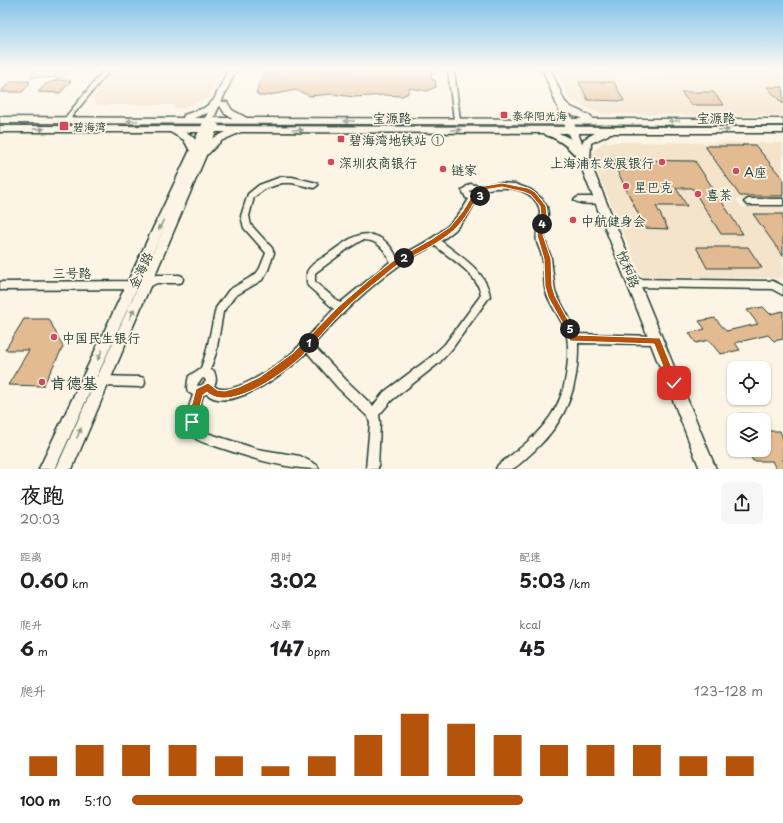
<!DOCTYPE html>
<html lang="zh">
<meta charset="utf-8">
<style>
:root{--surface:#fff;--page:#f6f6f6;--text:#202124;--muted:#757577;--accent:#b45309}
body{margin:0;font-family:"Playpen Sans","LXGW WenKai TC",sans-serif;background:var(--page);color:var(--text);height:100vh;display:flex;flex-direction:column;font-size:15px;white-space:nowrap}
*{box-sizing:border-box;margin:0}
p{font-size:13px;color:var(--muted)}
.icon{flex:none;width:22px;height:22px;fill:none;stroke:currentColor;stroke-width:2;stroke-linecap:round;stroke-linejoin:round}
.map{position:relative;height:469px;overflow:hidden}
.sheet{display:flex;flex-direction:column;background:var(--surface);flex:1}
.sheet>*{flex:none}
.controls{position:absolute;left:727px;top:361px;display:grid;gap:8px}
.controls a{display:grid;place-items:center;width:44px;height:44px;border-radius:8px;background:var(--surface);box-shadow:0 1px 3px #0004;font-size:20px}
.pin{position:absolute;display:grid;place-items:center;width:34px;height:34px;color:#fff;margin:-17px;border-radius:8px;box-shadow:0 2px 6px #0006}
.km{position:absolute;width:20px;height:20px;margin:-10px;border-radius:50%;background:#222;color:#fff;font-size:11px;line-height:20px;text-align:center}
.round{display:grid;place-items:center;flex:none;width:42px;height:42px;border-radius:8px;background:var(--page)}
.headline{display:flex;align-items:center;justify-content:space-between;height:68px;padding:0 20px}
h1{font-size:22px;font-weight:700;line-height:30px}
.metrics{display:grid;grid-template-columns:repeat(3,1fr);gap:6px;height:68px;padding:4px 20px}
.metrics div{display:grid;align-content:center}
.metrics b{font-size:20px;font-weight:700}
.metrics small{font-size:11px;font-weight:400}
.metrics p{font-size:11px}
.chart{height:112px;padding:8px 20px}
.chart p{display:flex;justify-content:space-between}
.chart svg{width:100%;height:72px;margin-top:4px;stroke:var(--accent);stroke-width:6}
ul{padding:0 20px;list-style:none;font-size:13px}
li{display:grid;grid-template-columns:64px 48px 1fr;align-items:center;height:30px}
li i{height:10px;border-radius:5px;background:var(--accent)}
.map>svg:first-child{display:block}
.built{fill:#f4e4cc}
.green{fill:#aff0b8;stroke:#679676}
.building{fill:#e3bb93;stroke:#1f3d34}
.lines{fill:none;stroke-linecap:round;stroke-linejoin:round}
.street-casing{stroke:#1f3d34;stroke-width:3}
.secondary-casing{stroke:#1f3d34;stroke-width:3}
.primary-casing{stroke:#1f3d34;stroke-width:3}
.street{fill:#fcf5e5;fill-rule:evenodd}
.secondary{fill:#fcf5e5;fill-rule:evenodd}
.primary{fill:#fcf5e5;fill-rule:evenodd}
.oneway{fill:#8e998c}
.route{fill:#b45309;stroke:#fff}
.poi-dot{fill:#d1495b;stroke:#fcf5e5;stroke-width:1.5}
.labels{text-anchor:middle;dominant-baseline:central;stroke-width:3.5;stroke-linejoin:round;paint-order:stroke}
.far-poi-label{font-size:11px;fill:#1f3d34;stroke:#fcf5e5;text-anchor:start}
.street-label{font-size:13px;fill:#1f3d34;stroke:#fcf5e5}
.poi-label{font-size:13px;fill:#1f3d34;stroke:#fcf5e5;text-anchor:start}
.near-poi-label{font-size:16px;fill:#1f3d34;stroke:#fcf5e5;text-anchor:start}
</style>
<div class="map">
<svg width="783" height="469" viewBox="0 0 783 469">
<rect width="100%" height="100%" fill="#fcf5e5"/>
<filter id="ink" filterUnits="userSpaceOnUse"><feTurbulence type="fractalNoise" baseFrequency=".025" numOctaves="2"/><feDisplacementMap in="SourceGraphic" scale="8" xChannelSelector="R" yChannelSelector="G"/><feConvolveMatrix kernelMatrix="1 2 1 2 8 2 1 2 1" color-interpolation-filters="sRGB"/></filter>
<g filter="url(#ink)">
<!-- built -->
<g class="built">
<polygon points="115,70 223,70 208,98 183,108 173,108 175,105 98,105 92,98"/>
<polygon points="556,70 611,70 616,79 664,79 659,70 783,70 783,116 600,114 569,99"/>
<polygon points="604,142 783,143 783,199 736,199 742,207 783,207 783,278 642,277 590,155"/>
</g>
<!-- green -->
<polygon class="green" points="37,70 69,70 62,78 30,77"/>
<!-- building -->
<g class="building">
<polygon points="280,70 431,70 432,80 435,80 436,87 427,91 410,88 407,94 402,96 384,95 354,97 331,94 310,96 296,90 265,96 260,96 256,93 263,73 278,73"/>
<polygon points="57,80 71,81 60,93 38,92 46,84"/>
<polygon points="12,81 30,81 28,83 30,83 22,92 0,92"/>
<polygon points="579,82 614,82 624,101 588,100"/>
<polygon points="767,87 783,87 783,104"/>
<polygon points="681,92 713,92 724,105 691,105"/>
<polygon points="742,145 755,145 783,179 783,196 740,196 705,146 743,146"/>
<polygon points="612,160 695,161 743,234 721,234 692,188 676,188 687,206 656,206 668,229 645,228"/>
<polygon points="753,214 783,214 783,256"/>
<polygon points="696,247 748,247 762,268 707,268"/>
<polygon points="763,307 770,314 783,311 783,339 774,341 768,335 735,343 740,350 720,354 709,340 696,343 689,333 705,329 699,321 715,318 726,331 758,324 747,310"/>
<polygon points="24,319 49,319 63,347 43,386 8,385 29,350 5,350"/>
<polygon points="740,414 753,414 757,420 743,420"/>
<polygon points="764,431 780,431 783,438 783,469 776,469 772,461 753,461 747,450 764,450"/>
</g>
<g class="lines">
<!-- street casing -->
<g class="street-casing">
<g id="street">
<polygon points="104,70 110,70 68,121 64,121 64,119"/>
<polygon points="448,70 454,70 460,120 457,122 454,120"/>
<path d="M281,177H292L317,183L318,185L314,188L292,183H282L265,189L254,197L249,216L251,225L272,248L274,253L268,270L262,280L235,296L223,312L216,353L210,370L214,371C216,377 217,381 214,386C230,400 280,364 293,352C307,339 320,323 334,309L308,286L307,283V272C311,263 323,258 331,252C338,247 344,242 352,238C371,228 389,239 397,258C428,241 451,231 469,199L466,198L462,190L470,184L480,186L498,183L515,184L531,190L542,199L547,207L548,214L544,238L551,258L555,292L572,323L576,334L657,336L660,337L662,340L660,343L657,344L578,343C579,386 567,420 535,450C530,454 518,467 512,469C508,469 501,469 496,469L498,465C523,447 550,426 561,396C567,379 572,344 564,327C559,315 550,305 546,292C543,283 545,272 543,262C543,255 539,249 537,242C534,229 545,215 537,203C526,186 502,186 484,190L486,193L482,198L476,200L468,215L455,230L441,241C459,256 486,270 490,296L451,350L439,363L392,400L379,415L380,423L378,469H366L370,423L368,417L338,388L307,352C290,370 231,415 207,394L203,395C199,409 193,420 204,432L257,449L300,456L317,465L319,469C284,469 251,458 218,447C210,444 199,443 193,436C183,423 188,409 193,395L188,392L187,388L188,380L189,376L201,368L206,353L216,308L229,290L256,274L260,268L266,253L244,228L241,216L248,194L259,185ZM471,190L477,191L478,193L476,194H472L470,191ZM362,240C376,239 386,249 390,262L340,303L315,282V273L349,248ZM434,245C450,258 478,274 481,295L445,344L431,357L384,392L373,406L346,380L313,345C339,316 366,289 397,267C408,258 422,252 434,245ZM203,378L205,379L206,381L202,385L197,386L198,383Z"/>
<path d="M578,197H601L605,200C600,205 579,205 574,200Z"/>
<polygon points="748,199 783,199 783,205 748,205 744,202"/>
<polygon points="156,275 179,275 182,276 183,279 182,282 179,283 157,283 145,289 0,290 0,282 144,281"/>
<polygon points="634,279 773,281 783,286 783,295 772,289 634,287 631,286 630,283 631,280"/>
<polygon points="99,376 140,377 144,378 145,382 144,386 140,387 99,386 95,385 94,381 95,377"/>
</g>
</g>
<!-- secondary casing -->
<g class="secondary-casing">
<g id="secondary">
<polygon points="228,70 236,70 211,124 215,122 219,125 72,469 56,469 170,215 55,469 39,469"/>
<polygon points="543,70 551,70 573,121 716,469 700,469"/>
</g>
</g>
<!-- primary casing -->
<g class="primary-casing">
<g id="primary">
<path d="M218,97L222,100L221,102H227L232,110L247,118L582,119L565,111L555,100L559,97L571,107L591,116L592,119H783V125L0,123V117L183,118L184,115L204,108ZM221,102L219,104L225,114L233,118H194L210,112Z"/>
<path d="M0,126L783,127V133H610L608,135L591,143L590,161L585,164L581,163C572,150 562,140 546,135L544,133L241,132L221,141L208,154L204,155L199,152L191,153L184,140L170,132H0ZM186,132H226L215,137L200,150L194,138ZM559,133H595L584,139L580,148L569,138Z"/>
</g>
</g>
<!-- street -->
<use href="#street" class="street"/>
<!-- secondary -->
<use href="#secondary" class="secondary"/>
<!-- primary -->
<use href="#primary" class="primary"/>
</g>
<!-- one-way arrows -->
<defs><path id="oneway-solid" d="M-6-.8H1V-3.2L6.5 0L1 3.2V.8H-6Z"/></defs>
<g class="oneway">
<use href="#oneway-solid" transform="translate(132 121) rotate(-180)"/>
<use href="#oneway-solid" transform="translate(349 121) rotate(180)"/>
<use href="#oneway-solid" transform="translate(674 121) rotate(-180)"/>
<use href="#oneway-solid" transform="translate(39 129)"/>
<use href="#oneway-solid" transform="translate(298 130)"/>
<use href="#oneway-solid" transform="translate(456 130)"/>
<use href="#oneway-solid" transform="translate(724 130)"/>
<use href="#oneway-solid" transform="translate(161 225) rotate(115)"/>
<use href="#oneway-solid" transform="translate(132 314) rotate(-66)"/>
<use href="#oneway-solid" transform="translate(100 355) rotate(115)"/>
<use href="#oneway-solid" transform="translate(79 433) rotate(-66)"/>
</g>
</g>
<!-- sky -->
<linearGradient id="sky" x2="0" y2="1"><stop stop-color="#85c4eb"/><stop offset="0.51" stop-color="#fefaf3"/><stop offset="1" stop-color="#fefaf3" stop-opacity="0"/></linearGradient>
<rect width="783" height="136" fill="url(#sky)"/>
<!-- route -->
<path class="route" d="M502,183L528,188L535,192L546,206L547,215L543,235L551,259L552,286L555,296L576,335L660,338L678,383L677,386H671L654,344L570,341L567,331L548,297L545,286L544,259L537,235L541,215L540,206L531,195L524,192L502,187L484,190L485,193L483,197L476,199C470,210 463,222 453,231C437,245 417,253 399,264C391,269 383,277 375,283C364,292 353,301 343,311C328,326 315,343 300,358C282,374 229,413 207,392L203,395L195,425H189L187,422L196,389L208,383L217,390L225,391L239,387L260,377L293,353L338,307L369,280L393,261L432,239L450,227L463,211L472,196L479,194L478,187Z"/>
<!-- markers -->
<g class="poi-dot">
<rect x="500" y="111" width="8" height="8" rx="2"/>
<rect x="59" y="121" width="10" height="10" rx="2"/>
<rect x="337" y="135" width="8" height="8" rx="2"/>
<circle cx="331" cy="162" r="4"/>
<circle cx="662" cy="162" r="4"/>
<circle cx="443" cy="169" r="4"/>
<circle cx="736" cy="171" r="4"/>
<circle cx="626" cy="186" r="4"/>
<circle cx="698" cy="194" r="4"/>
<circle cx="573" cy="220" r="4"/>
<circle cx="54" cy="337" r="4"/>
<circle cx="42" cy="382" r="4"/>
</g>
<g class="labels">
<!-- far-poi labels -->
<g class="far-poi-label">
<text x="512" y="115">泰华阳光海</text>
<text x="73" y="126">碧海湾</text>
</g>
<!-- street labels -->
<g class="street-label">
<text x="392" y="117">宝源路</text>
<text x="716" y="117">宝源路</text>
<text transform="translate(629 269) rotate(68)">悦和路</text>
<text transform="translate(140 270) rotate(-65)">金海路</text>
<text x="72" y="272">三号路</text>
</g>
<!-- poi labels -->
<g class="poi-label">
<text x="349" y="139">碧海湾地铁站 ①</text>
<text x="339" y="162">深圳农商银行</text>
<text x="654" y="162" text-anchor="end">上海浦东发展银行</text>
<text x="451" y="169">链家</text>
<text x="744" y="171">A座</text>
<text x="634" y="186">星巴克</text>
<text x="706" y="194">喜茶</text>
<text x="581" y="220">中航健身会</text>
<text x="62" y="337">中国民生银行</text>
</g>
<!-- near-poi labels -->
<g class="near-poi-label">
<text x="50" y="382">肯德基</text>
</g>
</g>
</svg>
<div class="controls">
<a><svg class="icon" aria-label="locate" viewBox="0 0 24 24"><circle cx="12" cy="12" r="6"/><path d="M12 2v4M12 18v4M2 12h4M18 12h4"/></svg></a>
<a><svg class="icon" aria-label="layers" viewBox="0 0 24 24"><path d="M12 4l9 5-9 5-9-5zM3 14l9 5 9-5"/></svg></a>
</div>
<div class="pin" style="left:192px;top:422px;background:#1e9e55"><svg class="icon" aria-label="arrive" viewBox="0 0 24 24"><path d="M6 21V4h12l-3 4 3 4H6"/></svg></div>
<div class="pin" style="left:674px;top:383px;background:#d93025"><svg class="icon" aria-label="check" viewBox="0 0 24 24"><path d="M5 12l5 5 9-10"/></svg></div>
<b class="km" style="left:309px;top:343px">1</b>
<b class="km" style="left:404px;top:258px">2</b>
<b class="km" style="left:480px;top:196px">3</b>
<b class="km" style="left:542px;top:224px">4</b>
<b class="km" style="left:570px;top:329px">5</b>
</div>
<section class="sheet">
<div class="headline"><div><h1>夜跑</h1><p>20:03</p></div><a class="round"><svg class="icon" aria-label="share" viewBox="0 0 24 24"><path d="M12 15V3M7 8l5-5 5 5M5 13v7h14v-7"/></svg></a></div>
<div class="metrics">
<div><p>距离</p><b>0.60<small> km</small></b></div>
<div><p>用时</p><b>3:02</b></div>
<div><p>配速</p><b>5:03<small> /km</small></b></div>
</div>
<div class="metrics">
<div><p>爬升</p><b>6<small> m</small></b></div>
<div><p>心率</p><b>147<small> bpm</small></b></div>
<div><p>kcal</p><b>45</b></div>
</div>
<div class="chart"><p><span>爬升</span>123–128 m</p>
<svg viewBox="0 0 160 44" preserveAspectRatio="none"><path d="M5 44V32M15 44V25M25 44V25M35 44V25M45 44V32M55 44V38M65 44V32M75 44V19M85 44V6M95 44V12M105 44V19M115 44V25M125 44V25M135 44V25M145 44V32M155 44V32"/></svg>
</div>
<ul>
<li><b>100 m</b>5:10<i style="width:62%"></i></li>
</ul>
</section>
